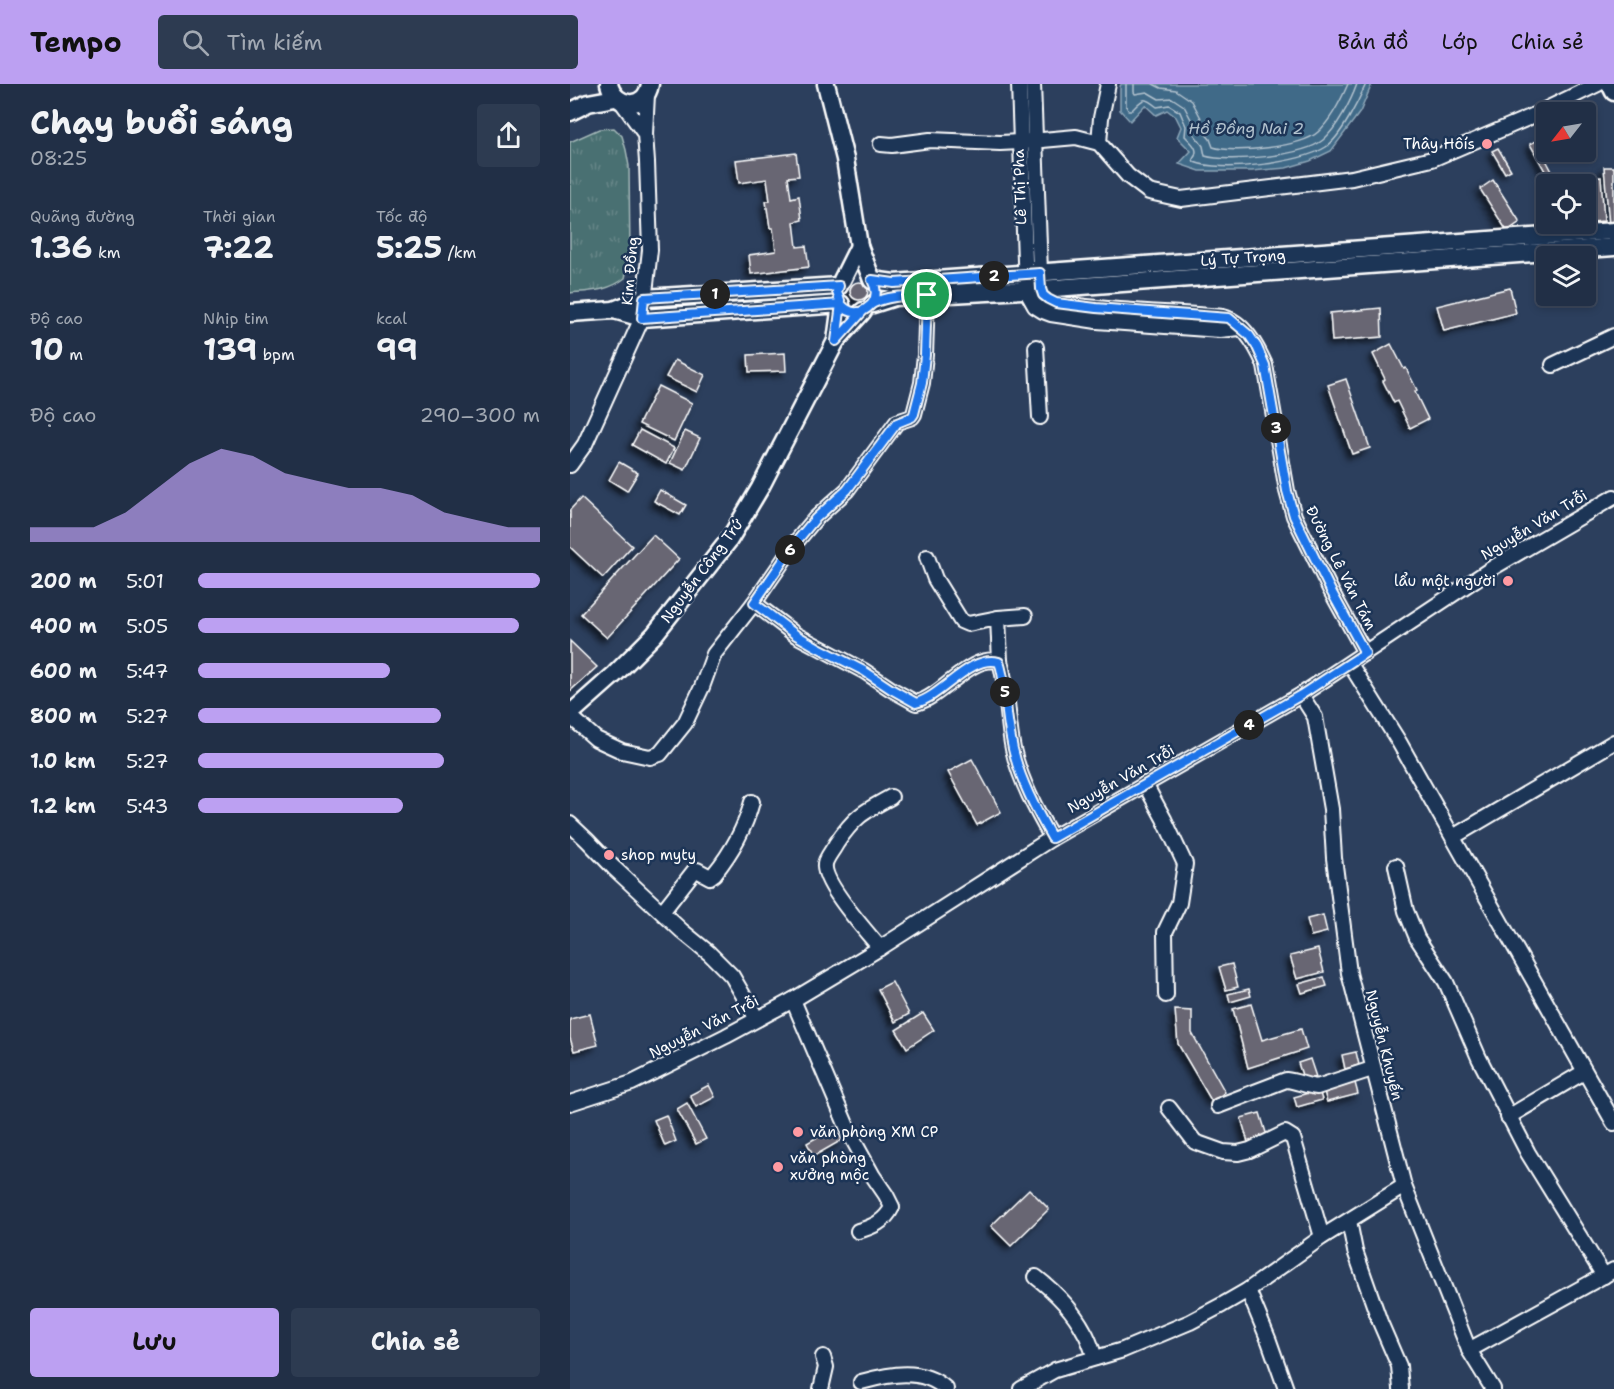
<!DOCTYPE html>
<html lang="vi">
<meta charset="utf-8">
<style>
:root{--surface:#212f46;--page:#2d3b51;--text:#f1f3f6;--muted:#a2a9b3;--line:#3e4a5f;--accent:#bca0f2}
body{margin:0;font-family:"Shantell Sans",sans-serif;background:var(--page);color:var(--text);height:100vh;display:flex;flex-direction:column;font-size:22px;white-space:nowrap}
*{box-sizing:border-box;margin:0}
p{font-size:20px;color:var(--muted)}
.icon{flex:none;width:33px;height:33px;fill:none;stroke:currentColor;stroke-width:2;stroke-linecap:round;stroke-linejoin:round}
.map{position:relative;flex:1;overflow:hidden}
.details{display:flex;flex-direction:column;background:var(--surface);width:570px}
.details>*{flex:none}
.needle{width:39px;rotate:239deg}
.tools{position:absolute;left:966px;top:18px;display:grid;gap:12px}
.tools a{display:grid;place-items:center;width:60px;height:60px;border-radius:6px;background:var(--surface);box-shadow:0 3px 9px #0003,0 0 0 2px var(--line);font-size:30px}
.pin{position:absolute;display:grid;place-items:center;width:51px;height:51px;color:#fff;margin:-26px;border:3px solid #fff;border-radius:50%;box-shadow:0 2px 6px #0007}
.km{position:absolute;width:30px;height:30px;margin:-15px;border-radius:50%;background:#222;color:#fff;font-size:16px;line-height:30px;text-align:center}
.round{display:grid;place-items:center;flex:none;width:63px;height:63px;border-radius:6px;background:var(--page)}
.summary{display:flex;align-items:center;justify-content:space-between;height:102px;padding:0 30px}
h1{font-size:33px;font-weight:700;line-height:45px}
.stats{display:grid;grid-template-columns:repeat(3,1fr);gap:9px;height:102px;padding:6px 30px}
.stats div{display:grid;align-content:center}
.stats b{font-size:30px;font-weight:700}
.stats small{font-size:16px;font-weight:400}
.stats p{font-size:16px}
.chart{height:168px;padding:12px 30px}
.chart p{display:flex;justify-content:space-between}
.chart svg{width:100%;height:108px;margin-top:6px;fill:var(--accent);opacity:.7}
.button{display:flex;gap:12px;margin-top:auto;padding:12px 30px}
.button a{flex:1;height:69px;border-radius:6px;background:var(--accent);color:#111;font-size:24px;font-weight:700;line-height:69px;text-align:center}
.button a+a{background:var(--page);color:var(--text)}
ul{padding:0 30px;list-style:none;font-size:20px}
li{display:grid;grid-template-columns:96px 72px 1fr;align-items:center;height:45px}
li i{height:15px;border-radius:8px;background:var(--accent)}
header{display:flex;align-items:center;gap:36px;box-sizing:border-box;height:84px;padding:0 30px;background:var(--accent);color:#111}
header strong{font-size:28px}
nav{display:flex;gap:33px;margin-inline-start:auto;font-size:21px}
.search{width:420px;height:54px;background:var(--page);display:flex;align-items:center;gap:15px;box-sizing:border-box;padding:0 21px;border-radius:6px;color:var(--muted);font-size:22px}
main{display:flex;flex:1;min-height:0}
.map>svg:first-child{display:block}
.park{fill:url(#park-tufts);stroke:#a4b8b8;stroke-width:1.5}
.water{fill:#416a88;stroke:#8da6b8;stroke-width:1.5}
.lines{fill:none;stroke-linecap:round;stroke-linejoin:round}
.shore{stroke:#b3c3cf;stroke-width:1.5}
.building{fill:#686673;stroke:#fff;stroke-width:1.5;filter:url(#shadow)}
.minor-casing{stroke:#fff;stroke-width:18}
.tertiary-casing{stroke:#fff;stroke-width:21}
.minor{stroke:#1d3557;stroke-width:14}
.tertiary{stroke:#1d3557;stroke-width:16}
.route-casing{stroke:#fff;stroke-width:12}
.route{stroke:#1a73e8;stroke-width:8}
.poi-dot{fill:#ff9aa2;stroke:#1d3557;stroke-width:2}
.labels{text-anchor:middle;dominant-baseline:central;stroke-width:5;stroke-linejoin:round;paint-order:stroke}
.poi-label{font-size:15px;fill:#fff;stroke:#1d3557;text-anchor:start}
.street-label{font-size:15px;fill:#fff;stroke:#1d3557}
.water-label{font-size:16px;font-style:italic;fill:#b3c3cf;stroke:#1d3557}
</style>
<header>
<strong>Tempo</strong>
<div class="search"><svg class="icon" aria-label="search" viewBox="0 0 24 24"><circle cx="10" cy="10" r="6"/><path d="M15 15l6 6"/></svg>Tìm kiếm</div>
<nav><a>Bản đồ</a><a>Lớp</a><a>Chia sẻ</a></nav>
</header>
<main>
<section class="details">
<div class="summary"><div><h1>Chạy buổi sáng</h1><p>08:25</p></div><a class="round"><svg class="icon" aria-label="share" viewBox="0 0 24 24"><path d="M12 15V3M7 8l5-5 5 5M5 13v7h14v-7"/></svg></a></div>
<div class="stats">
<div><p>Quãng đường</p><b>1.36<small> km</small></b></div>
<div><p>Thời gian</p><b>7:22</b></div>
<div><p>Tốc độ</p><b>5:25<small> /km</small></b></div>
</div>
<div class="stats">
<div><p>Độ cao</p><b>10<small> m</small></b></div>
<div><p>Nhịp tim</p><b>139<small> bpm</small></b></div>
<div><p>kcal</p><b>99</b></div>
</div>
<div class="chart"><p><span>Độ cao</span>290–300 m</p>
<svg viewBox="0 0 160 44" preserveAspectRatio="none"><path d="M0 44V38L10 38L20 38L30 32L40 22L50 12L60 6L70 9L80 16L90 19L100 22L110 22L120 25L130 32L140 35L150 38L160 38V44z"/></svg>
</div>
<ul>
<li><b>200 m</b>5:01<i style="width:100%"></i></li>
<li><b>400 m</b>5:05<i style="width:94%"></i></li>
<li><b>600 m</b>5:47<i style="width:56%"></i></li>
<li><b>800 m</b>5:27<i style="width:71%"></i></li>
<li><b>1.0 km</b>5:27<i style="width:72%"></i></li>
<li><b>1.2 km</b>5:43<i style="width:60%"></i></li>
</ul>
<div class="button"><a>Lưu</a><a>Chia sẻ</a></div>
</section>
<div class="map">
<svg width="1044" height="1305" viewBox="0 0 1044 1305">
<defs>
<pattern id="park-tufts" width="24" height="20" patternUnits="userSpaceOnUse" patternTransform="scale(1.5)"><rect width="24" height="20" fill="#4a7072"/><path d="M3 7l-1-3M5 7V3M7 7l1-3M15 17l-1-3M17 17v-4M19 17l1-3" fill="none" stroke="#658587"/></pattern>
<filter id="shadow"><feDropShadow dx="-4.5" dy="4.5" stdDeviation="3" flood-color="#0009"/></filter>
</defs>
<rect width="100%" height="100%" fill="#2c3f5d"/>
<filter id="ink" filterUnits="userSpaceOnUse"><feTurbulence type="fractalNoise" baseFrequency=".0167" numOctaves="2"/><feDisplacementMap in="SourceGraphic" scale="12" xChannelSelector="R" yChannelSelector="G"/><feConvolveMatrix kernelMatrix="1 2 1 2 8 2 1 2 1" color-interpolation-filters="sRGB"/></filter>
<g filter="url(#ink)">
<!-- park -->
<path class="park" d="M44,44L52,52L56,66L59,82L60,173L55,194C39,207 21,207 0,209V58L29,45Z"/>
<!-- water -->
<polygon class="water" points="551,0 802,0 790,28 761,67 740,77 716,84 682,87 630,87 609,80 621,67 607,53 611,43 606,33 597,26 586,31 575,21 560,37 550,26 550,3"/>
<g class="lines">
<!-- shore -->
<g class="shore">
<path d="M556,0V22L558,26H562C574,14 573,12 587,23L599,21L610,28L616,42L615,52C621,59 631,65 623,75L624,78C650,89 732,79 756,63C771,53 789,16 796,0"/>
<path d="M564,0V8L565,10L577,8L589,15L602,14L614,22L623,39L624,50L633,62L635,72C658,79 734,72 753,56C767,44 781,17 787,0"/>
<path d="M583,0L591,4L606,6L622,17L631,34L633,47L640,55L643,63C664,70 732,63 748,48C761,36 771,16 778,0"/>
</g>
</g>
<!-- building -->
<g class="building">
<polygon points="966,57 985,93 980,96 960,60"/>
<polygon points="928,64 941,86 935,89 922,67"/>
<polygon points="226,69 229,92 218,93 221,114 229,112 232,136 224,138 227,163 236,162 239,183 181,190 179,171 206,167 203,144 200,144 196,117 200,117 197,95 169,99 166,76"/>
<polygon points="1034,83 1044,83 1044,140 1039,141"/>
<polygon points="1031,93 1034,137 1021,138 1018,94"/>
<polygon points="923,96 950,138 937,147 910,105"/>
<circle cx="289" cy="207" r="9"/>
<polygon points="940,204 946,229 874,247 867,222"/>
<polygon points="811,224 812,253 762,257 760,229"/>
<polygon points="821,260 834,285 836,284 847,306 845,308 858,335 840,344 827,317 824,319 813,297 815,295 803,270"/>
<polygon points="215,269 216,287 179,288 178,271"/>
<polygon points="105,276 135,291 127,308 96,293"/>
<polygon points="776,295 800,364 782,370 758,301"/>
<polygon points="88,302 122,319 104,357 69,340"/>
<polygon points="70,346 104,364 96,380 62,361"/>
<polygon points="115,347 130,354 115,386 100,379"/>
<polygon points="49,378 68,389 57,407 39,396"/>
<polygon points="90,406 116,421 110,431 84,417"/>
<polygon points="11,414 62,462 33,494 0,463 0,426"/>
<polygon points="83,451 109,475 37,554 11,530"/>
<polygon points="0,557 27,583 0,607"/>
<polygon points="402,675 431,728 407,741 378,688"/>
<polygon points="753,831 757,848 741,852 737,835"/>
<polygon points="748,865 754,888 727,895 720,872"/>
<polygon points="662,880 668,903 656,906 649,883"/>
<polygon points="754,893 757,902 732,909 729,900"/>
<polygon points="322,898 339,930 325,938 308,905"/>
<polygon points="679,905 681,912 660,918 658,910"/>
<polygon points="681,920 692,956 731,945 737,965 678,984 663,925"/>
<polygon points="605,926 622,927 622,949 655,1008 642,1018 608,960"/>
<polygon points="353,929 364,946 337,964 326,946"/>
<polygon points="20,930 28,961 4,967 0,954 0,935"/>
<polygon points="786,968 789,981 775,985 772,971"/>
<polygon points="740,975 746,993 734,997 728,979"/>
<polygon points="784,995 788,1010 757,1018 753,1004"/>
<polygon points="139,1001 145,1013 126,1023 120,1011"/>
<polygon points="749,1006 752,1016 727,1023 724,1013"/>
<polygon points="117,1019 136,1055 126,1060 107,1025"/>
<polygon points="690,1029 697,1052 678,1058 671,1034"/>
<polygon points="96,1031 106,1057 95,1062 84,1036"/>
<polygon points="265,1043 272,1056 244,1072 237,1059"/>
<polygon points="459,1105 479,1125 441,1162 421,1142"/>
</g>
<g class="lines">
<!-- minor casing -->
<g class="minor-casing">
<g id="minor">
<polyline points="449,0 456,206 465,222 473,227 481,230 527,237 650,246 670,244"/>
<path d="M463,0L470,188C470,197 469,208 477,214C486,221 498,221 508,222C556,228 605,229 653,233C674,238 687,263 695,281L717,407L724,432L761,507L795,569"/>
<polyline points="51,17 75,50"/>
<polyline points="529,59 531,34 538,0"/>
<polyline points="311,60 322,61 360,56 430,59 450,58 506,53 529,59 558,92 579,108 611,115 782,94 862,75 958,34 1028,0"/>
<polyline points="466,263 470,333"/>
<polyline points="983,281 1044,252"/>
<polyline points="0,381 15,360 72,234 80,166 77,78 75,50 77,10"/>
<polyline points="357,473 365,495 391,537 398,540 428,534"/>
<path d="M184,519L226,551L294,587L321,605L346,619C374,612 399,570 430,577C438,605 437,636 443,665C450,696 466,726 482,754"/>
<polyline points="430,577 428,534 455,532"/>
<polyline points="780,580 829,658 1044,1039"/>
<polyline points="731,611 745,633 761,725 764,774 779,889 834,1102 899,1266 923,1305"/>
<polyline points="0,632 26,655 52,667 80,673 90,670 115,639 132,603 144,570 184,519 226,458 245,435 277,406 327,338 342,333 344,330 352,299 355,271 357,211"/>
<polyline points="575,700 594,735 615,780 609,819 595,848 596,911"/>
<polyline points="0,740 17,756 44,784 112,847 139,869 162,892 187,935"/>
<polyline points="883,753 1044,658"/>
<polyline points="826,782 836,827 847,854 876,898 909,974 958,1069 1034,1192"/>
<path d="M92,828L124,787L127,786L140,793L144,790C161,769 175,744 182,718"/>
<path d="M310,864C297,848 252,799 255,780C256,774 263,766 266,760C284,733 293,728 321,713"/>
<path d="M223,916L281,1052L303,1092L316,1111L322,1123C315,1138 302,1143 288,1147"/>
<polyline points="0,1019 62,999 156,952 223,916 310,864 482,754 731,611 924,483 1044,413"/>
<path d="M648,1022L716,996C727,997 736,1002 747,1003L802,985"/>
<polyline points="599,1024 625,1058 653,1068 668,1069 680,1066 715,1049 723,1054 752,1153"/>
<polyline points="938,1033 1014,988"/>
<polyline points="779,1137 785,1167 810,1238 829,1282 831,1305"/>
<path d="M466,1193C484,1207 503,1226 514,1247C519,1255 522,1265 525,1274"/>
<polyline points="678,1206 699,1257 716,1305"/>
<polyline points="899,1266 1044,1186"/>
<path d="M291,1298C320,1290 352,1283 376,1305"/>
<polyline points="251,1305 256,1283 253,1273"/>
<polyline points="451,1305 485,1286 553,1266 620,1238 652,1221 678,1206 752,1153 834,1102"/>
</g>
</g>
<!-- tertiary casing -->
<g class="tertiary-casing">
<g id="tertiary">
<path d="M39,0C45,25 76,26 80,0"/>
<polyline points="256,0 275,75 289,162 302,196 324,199 1044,147"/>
<polyline points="1040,0 1044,8"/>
<polyline points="0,28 18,19 45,14"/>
<polyline points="272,196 289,162"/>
<polyline points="303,220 325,213 471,205 1044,163"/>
<polyline points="44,226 72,234 271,220 266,257"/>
<polyline points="0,229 44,226 74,214 269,202"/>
<polyline points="0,630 45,590 84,551 159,456 190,404 266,257 293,227"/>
</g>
</g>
<!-- minor -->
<use href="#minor" class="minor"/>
<!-- tertiary -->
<use href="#tertiary" class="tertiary"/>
</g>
</g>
<g class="lines" filter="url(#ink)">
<!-- route casing -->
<g class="route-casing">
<path id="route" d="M357,211C340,212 320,211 304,219C298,222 295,228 288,228C281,229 275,225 271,220L72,234L74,214L269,202L267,208L271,220L266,257L293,227C306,220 309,209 302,196L324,199L470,189L471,205L473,211L478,215L486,219L526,224L659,234L679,251L687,263L695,281L717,407L724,432L761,507L795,569L731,611L482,754C466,726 450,696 443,665C440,650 437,634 436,619C434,605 434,591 429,578C400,570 373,612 346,619L321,605L294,587L247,563L226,551L184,519L226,458L245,435L277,406L327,339L342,333L344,330L352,299L355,271L357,211"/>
</g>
<!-- route -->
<use href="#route" class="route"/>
</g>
<!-- markers -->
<g class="poi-dot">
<circle cx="917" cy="60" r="6"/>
<circle cx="938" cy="497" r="6"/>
<circle cx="39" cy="771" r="6"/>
<circle cx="228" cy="1048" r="6"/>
<circle cx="208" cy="1083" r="6"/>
</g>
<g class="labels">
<!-- poi labels -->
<g class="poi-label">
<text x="905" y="60" text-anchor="end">Thây Hôís</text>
<text x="926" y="497" text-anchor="end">lẩu một người</text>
<text x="51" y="771">shop myty</text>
<text x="240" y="1048">văn phòng XM CP</text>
<text x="220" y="1074">văn phòng<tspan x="220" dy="17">xưởng mộc</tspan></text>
</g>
<!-- street labels -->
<g class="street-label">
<text transform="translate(450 103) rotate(-92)">Lê Thị Pha</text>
<text transform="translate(673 174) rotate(-4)">Lý Tự Trọng</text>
<text transform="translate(60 187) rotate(-85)">Kim Đồng</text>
<text transform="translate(964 441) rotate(-31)">Nguyễn Văn Trỗi</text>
<text transform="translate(771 484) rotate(63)">Đường Lê Văn Tám</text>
<text transform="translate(132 487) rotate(-53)">Nguyễn Công Trứ</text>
<text transform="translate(551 695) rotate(-30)">Nguyễn Văn Trỗi</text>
<text transform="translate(134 943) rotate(-27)">Nguyễn Văn Trỗi</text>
<text transform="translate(814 961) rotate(76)">Nguyễn Khuyến</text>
</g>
<!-- water labels -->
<g class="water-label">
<text x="676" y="44">Hồ Đồng Nai 2</text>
</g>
</g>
</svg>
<div class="tools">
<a><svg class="needle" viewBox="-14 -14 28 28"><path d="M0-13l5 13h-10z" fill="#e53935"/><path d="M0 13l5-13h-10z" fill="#a2a9b3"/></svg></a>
<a><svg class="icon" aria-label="locate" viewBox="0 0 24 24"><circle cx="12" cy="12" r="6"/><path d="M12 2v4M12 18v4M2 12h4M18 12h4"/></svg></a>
<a><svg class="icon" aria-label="layers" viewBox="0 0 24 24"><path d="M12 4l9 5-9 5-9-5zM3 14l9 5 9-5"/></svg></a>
</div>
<div class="pin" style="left:357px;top:211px;background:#1e9e55"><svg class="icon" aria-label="arrive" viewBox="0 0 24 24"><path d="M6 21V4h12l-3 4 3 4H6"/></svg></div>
<b class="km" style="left:145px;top:210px">1</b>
<b class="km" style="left:424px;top:192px">2</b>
<b class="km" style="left:706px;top:344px">3</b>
<b class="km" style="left:679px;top:641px">4</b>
<b class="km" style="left:435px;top:608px">5</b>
<b class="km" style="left:220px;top:466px">6</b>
</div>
</main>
